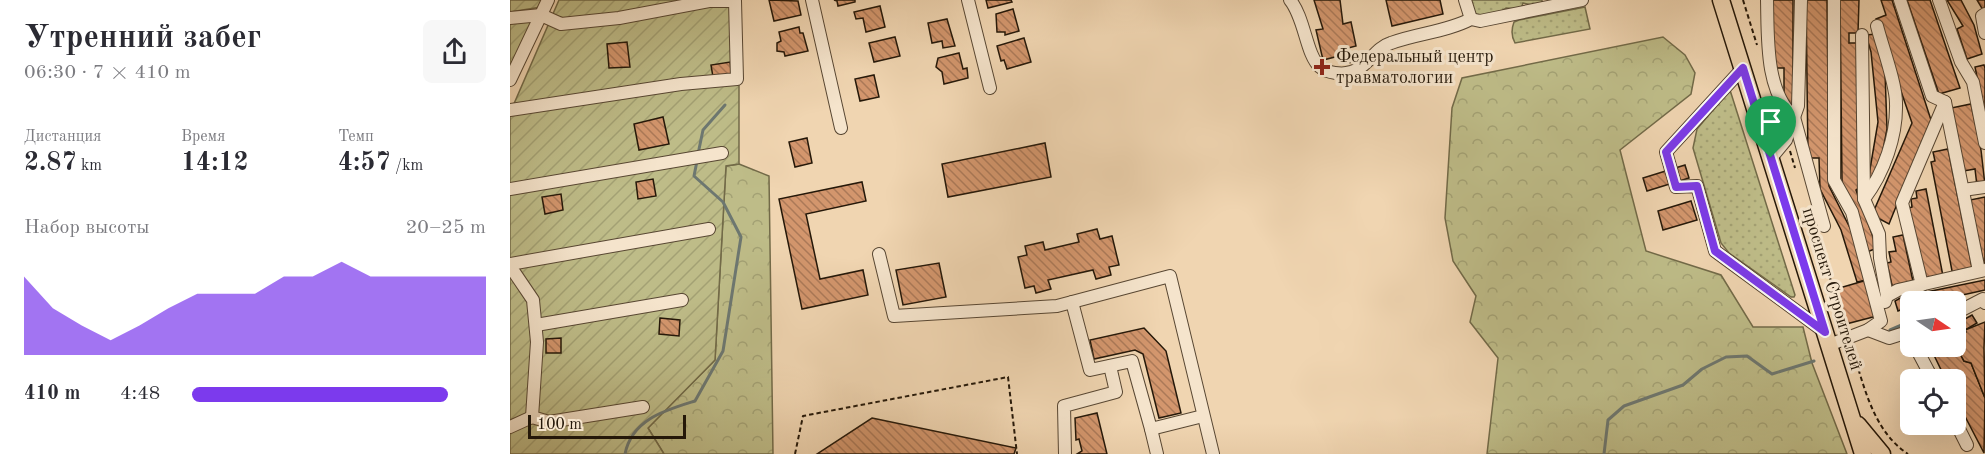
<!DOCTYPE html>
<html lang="ru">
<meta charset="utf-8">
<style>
:root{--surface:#fff;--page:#f7f7f7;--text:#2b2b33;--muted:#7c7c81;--accent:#7c3aed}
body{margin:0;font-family:"Old Standard TT",serif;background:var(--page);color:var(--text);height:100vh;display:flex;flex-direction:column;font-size:22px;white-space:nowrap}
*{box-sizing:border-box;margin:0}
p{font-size:20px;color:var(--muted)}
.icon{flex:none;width:33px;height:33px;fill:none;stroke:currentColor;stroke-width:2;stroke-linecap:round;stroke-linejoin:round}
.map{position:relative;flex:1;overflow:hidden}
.sheet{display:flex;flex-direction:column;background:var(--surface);width:510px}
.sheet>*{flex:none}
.needle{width:39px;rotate:103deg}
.fabs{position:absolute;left:1390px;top:291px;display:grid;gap:12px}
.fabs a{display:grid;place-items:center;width:66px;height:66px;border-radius:9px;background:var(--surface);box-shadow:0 6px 24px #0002;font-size:30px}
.scale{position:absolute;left:18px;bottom:15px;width:158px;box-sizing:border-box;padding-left:6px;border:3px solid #251809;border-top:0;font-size:16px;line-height:21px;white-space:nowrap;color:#251809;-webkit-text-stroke:4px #f5e4cc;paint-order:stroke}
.pin{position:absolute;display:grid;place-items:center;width:51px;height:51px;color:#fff;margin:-62px -26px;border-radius:50% 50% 50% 0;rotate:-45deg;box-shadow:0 0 6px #0007}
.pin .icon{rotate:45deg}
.round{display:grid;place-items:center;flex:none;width:63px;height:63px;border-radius:9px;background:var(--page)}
.summary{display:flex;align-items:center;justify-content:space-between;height:102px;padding:0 24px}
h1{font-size:33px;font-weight:600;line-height:45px}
.metrics{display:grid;grid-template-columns:repeat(3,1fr);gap:9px;height:102px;padding:6px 24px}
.metrics div{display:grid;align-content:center}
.metrics b{font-size:26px;font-weight:600}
.metrics small{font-size:16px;font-weight:400}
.metrics p{font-size:16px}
.chart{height:168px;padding:12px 24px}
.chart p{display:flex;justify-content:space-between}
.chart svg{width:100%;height:108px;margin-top:6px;fill:var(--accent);opacity:.7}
ul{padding:0 24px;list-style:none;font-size:20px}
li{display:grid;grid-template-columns:96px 72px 1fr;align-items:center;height:45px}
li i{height:15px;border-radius:8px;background:var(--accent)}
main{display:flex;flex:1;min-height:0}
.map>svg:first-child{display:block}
.grass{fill:url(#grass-dots);stroke:#726a48;stroke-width:1.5}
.forest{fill:url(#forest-crowns);stroke:#726a48;stroke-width:1.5}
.garden{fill:url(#garden-furrows);stroke:#726a48;stroke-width:1.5}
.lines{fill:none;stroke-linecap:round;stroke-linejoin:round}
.stream{stroke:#6d7770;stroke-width:3}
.building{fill:url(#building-back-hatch);stroke:#251809;stroke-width:1.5}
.minor-casing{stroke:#584733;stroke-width:14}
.major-casing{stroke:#251809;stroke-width:19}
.path{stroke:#251809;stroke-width:2;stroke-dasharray:4.5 3;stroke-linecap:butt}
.minor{stroke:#f5e4cc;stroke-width:12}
.major{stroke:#f0d5b1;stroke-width:16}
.route-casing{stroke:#fff;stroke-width:12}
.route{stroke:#7c3aed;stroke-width:8}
.poi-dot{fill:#8f2418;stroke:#f5e4cc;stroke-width:2}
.labels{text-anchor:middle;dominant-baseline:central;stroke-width:6;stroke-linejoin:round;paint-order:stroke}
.poi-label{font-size:18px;fill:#251809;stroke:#f5e4cc;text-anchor:start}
.street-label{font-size:18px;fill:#251809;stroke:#f5e4cc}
</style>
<main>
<section class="sheet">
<div class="summary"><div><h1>Утренний забег</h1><p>06:30 · 7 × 410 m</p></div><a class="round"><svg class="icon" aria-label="share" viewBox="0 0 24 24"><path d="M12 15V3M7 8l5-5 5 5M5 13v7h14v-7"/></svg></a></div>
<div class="metrics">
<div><p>Дистанция</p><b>2.87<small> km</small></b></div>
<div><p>Время</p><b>14:12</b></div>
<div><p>Темп</p><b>4:57<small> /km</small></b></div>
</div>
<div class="chart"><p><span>Набор высоты</span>20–25 m</p>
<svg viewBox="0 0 160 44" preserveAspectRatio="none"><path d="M0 44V12L10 25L20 32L30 38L40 32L50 25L60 19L70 19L80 19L90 12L100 12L110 6L120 12L130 12L140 12L150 12L160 12V44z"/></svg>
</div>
<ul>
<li><b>410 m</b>4:48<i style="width:87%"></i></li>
</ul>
</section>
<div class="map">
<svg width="1475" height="454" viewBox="0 0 1475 454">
<defs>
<pattern id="grass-dots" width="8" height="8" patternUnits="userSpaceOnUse" patternTransform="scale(1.5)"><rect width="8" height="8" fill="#bebc88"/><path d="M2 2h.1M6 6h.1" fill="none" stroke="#a3a174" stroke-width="1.8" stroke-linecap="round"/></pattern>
<pattern id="forest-crowns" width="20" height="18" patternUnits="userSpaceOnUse" patternTransform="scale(1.5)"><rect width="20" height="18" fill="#bebc88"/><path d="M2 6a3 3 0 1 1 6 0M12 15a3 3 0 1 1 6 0" fill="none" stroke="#a3a174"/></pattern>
<pattern id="garden-furrows" width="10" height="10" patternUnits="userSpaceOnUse" patternTransform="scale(1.5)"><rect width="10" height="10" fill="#bebc88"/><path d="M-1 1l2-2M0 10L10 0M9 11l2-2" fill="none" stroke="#a3a174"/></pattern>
<pattern id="building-back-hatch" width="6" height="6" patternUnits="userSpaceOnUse" patternTransform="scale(1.5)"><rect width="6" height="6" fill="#d3966d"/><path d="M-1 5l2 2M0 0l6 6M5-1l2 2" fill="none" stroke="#ab7958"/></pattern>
</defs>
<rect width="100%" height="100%" fill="#f0d5b1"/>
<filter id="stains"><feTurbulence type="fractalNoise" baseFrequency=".00333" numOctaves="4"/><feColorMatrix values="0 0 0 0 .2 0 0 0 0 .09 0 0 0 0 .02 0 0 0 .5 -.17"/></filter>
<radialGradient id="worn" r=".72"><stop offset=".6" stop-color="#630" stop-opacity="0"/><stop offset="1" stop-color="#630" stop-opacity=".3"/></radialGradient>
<!-- grass -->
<g class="grass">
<path d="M958,0H1032V4L1022,5L1013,3L1011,9L996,8C983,17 978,19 962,13Z"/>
<path d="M1075,7L1080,29L1005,43C1001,36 1001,30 1004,22L1009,20Z"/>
<polygon points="1220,90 1285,295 1284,297 1281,297 1219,253 1211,243 1183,148 1187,129"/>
</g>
<!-- forest -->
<g class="forest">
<polygon points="1153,37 1175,55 1185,73 1181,94 1110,150 1136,251 1211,275 1243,327 1293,327 1302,363 1337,454 977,454 988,358 960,322 966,296 943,261 935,218 942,108 952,78"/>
<polygon points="229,164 259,176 263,454 154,454 138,428 205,360 216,166"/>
</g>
<!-- garden -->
<g class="garden">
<polygon points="0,0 35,0 31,7 0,12"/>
<polygon points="49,0 229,0 229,164 216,166 205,360 138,428 154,454 0,454 0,113"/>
<polygon points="24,21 0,72 0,23"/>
</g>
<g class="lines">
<!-- stream -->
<g class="stream">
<polyline points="188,154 193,130 215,105"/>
<polyline points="1380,330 1401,321"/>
<path d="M115,454C122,419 156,410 185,401L213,351L231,237L213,202L184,176L187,161"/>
<polyline points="1094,454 1098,420 1114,406 1173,385 1192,369 1216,357 1237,356 1262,374 1304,361"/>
</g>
</g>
<!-- building -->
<g class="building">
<polygon points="259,0 288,1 291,15 264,21"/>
<polygon points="324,0 345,0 345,2 328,6 327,1"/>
<polygon points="476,0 501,0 502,2 478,8"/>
<polygon points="804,0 830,0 833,24 841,22 846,46 838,48 842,62 835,64 833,55 813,60 806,30 813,29"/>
<polygon points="876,0 930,0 933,14 882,26"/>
<polygon points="1262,0 1283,0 1283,104 1274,104 1274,68 1267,68 1263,56"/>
<polygon points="1296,0 1317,0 1319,186 1343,234 1357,280 1347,282 1331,230 1310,189 1309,158 1298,158"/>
<polygon points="1330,0 1349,0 1348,33 1339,33 1339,43 1347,43 1351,186 1346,190 1367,248 1357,252 1332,182"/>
<polygon points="1371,0 1382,0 1421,120 1379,224 1362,215 1402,123 1366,19 1376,15"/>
<polygon points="1397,0 1420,0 1450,88 1429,94"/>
<polygon points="1437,0 1451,0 1464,25 1472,54 1457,59 1447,29 1453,26"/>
<polygon points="1467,0 1475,0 1475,9 1473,10"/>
<polygon points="370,6 375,27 356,32 353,18 346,19 344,12"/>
<polygon points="503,9 509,31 495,35 495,32 487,32 486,14"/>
<polygon points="437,19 445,46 433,48 432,41 422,43 418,23"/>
<polygon points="289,27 290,33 293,33 298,51 275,56 274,52 267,51 267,43 271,41 269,32"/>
<polygon points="1367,34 1375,72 1377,129 1369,171 1358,181 1368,122 1361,52 1356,35"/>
<polygon points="385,37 390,56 364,62 359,43"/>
<polygon points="514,38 521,62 497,69 494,60 491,61 487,46"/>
<polygon points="117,42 120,67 99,68 97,44"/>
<polygon points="449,53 453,69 457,68 458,78 434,84 432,72 426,67 428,58"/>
<polygon points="220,62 222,74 203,77 201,65"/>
<polygon points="1474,65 1475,68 1475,116 1465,67"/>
<polygon points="364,75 369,97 350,101 345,79"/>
<polygon points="1461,104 1471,150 1475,185 1467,186 1465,169 1454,171 1441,108"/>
<polygon points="153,117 159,144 129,150 124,124"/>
<polygon points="297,138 302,163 285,167 279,142"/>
<polygon points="535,143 541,177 438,197 432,164"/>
<polygon points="1438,149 1463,272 1443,276 1421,162 1425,161 1423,152"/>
<polygon points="1175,165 1179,178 1137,191 1133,178"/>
<polygon points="143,179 146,196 128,199 126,182"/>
<polygon points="352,182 356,201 296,214 310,279 353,270 358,295 292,309 269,199"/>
<polygon points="1416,189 1433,276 1413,280 1399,208 1402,207 1401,199 1407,198 1406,191"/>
<polygon points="51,194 53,210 35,214 32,197"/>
<polygon points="1475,197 1475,265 1474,265 1460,200"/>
<polygon points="1181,201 1187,220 1153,230 1148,211"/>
<polygon points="587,229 590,239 602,236 609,265 599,267 601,275 586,279 583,270 538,280 541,289 526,293 524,286 515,288 508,257 517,255 515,246 533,242 535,250 569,242 567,234"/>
<polygon points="1393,235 1404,286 1383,290 1377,263 1381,262 1379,252 1386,251 1383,237"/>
<polygon points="429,263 436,297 393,305 386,270"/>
<polygon points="1357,280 1367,316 1336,324 1326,289"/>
<polygon points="1475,280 1475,290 1421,302 1401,302 1401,306 1388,311 1385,301 1392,297"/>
<polygon points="1462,315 1467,323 1455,330 1456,332 1448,337 1447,341 1451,349 1448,350 1454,361 1461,363 1475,398 1474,453 1446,399 1446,380 1436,380 1420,347 1446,346 1446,324"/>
<polygon points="150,318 170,320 169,336 149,334"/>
<polygon points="1475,322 1474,348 1475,398 1461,363 1454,361 1448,350 1451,349 1447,341 1448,337 1456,332 1455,330"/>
<polygon points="634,328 656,351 671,413 649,418 633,354 625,350 584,359 580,340"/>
<polygon points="51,338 51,353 36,353 36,339"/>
<polygon points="587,413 597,454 567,454 572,451 569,439 566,440 565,418"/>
<polygon points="362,418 506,448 504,454 307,454"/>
</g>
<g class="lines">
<!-- minor casing -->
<g class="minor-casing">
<g id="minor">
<polyline points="302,0 331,128"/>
<polyline points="458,0 480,88"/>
<path d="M780,0C795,18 796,55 810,67C817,73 832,75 841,72C858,67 865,48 881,43C908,33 936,32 961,19L970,21L1072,0"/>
<polyline points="955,0 961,19"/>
<path d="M1257,0C1258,37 1255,91 1284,117L1314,226"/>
<polyline points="1324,0 1324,180 1342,212 1371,321 1358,330 1379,338 1401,331"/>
<polyline points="1390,0 1422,96 1435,102 1469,271"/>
<polyline points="1429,0 1451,62 1463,82 1475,143"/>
<polyline points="1475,14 1472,16 1475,33"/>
<polyline points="0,18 31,15 51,24 109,18 199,1 225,1 227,79 171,84 0,110"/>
<path d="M1367,26C1372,46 1386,83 1386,103C1387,136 1374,173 1354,199L1369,234L1370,258L1377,296"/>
<polyline points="1352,35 1354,199"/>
<polyline points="1233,68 1156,152 1166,187 1187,186 1205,251 1315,332"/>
<polyline points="0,80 38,0"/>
<polyline points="1261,158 1276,140 1288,106 1291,0"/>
<polyline points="0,189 212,153"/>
<polyline points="1453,190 1475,187"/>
<polyline points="369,254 384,316 547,306 660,276 703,454"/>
<polyline points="0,264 199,229"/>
<polyline points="0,266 23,300 27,342 22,417 39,422 133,407"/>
<polyline points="1412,285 1392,203 1435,102"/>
<polyline points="562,302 580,370 622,361 641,429 693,416"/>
<polyline points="1375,302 1377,296 1388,290 1475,270"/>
<polyline points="1446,313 1473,299 1475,303"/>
<polyline points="26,325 172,300"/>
<polyline points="1319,345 1358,330"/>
<polyline points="1405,346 1423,380"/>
<polyline points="1446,423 1457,445"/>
<polyline points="0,427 22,417"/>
<polyline points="641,429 647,454"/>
<polyline points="555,454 554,406 606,392 600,366"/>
</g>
</g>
<!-- major casing -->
<g class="major-casing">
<g id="major">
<polyline points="1211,0 1353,454"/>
<polyline points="1348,425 1372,454"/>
</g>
</g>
<!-- path -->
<g class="path">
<polyline points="1233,0 1247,45"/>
<polyline points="1280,151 1285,168"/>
<polyline points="1306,234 1336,328"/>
<path d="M1342,348C1354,386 1363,431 1398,454"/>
<polyline points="285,454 293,416 498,377 507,454"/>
</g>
<!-- minor -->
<use href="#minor" class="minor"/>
<!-- major -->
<use href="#major" class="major"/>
</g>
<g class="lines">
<!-- route casing -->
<g class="route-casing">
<polygon id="route" points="1233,68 1315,332 1205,251 1187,186 1166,187 1156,152"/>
</g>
<!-- route -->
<use href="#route" class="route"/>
</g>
<!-- markers -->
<path class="poi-dot" d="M809 58h6v6h6v6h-6v6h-6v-6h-6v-6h6z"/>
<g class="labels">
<!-- poi labels -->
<g class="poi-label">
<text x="826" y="57">Федеральный центр<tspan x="826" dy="21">травматологии</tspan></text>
</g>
<!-- street labels -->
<g class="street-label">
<text transform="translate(1322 289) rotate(73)">проспект Строителей</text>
</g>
</g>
<rect width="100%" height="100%" filter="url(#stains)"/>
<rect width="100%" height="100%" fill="url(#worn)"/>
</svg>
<div class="fabs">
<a><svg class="needle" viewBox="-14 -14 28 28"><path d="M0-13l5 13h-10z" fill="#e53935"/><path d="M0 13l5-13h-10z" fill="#7c7c81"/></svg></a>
<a><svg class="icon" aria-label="locate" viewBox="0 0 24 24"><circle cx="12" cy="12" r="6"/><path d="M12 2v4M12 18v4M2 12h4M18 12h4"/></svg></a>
</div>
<div class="scale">100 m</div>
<div class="pin" style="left:1261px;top:158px;background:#1e9e55"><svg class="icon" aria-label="arrive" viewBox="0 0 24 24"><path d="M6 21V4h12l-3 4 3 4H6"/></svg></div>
</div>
</main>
